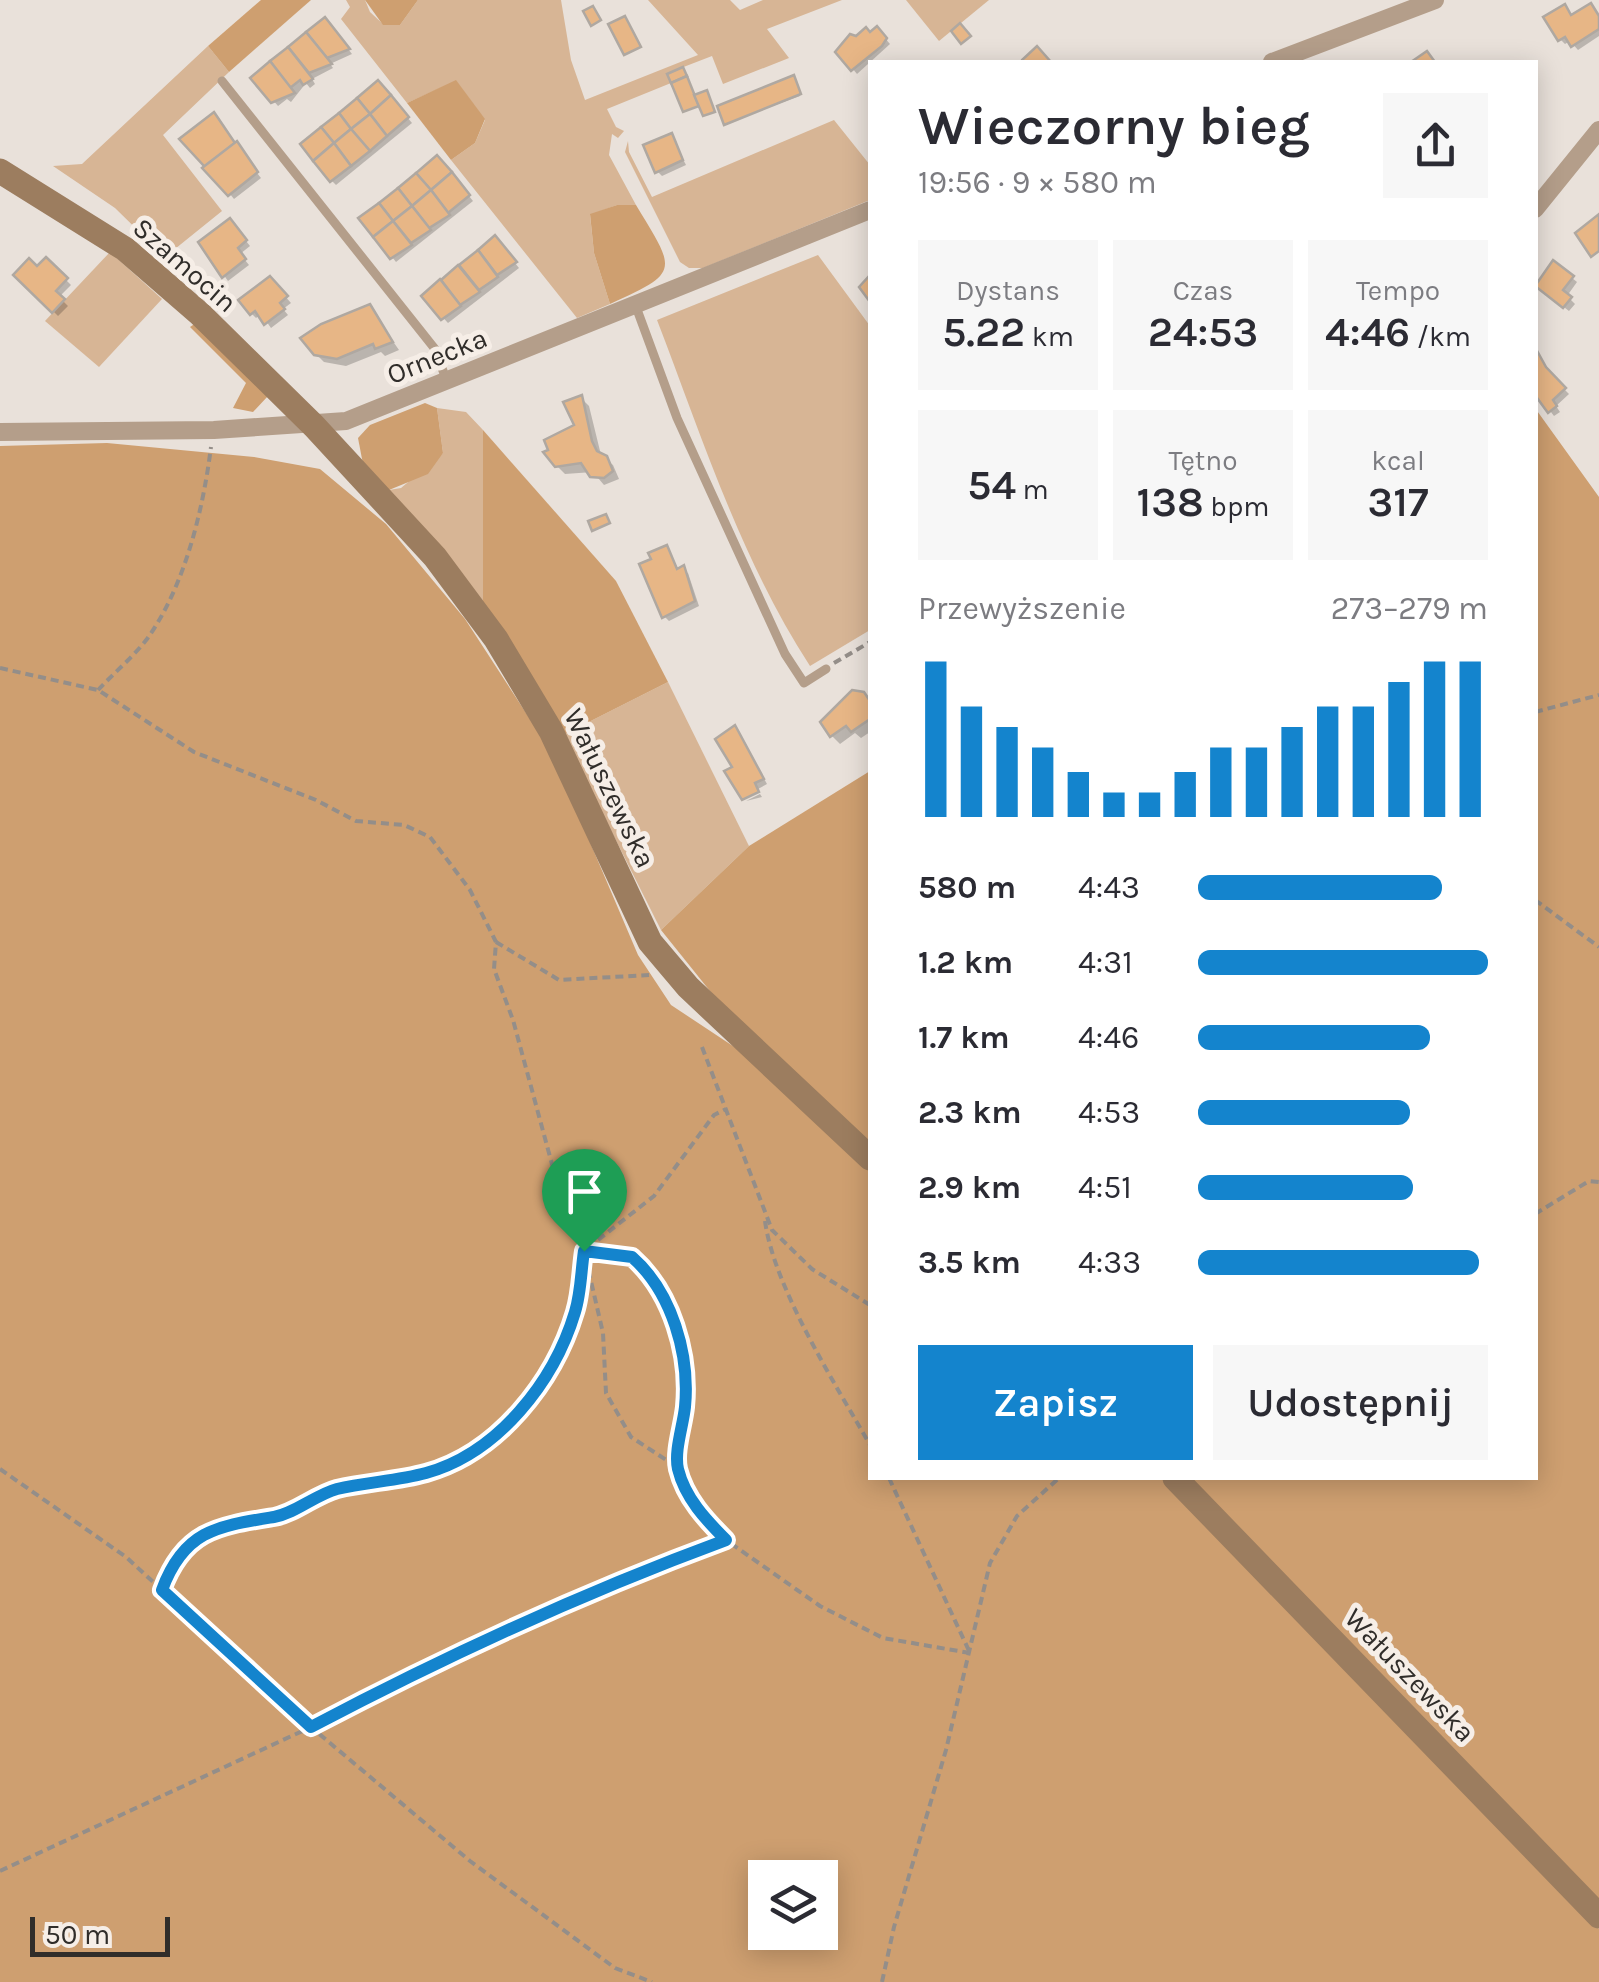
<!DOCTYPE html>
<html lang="pl">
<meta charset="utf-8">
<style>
:root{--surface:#fff;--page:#f7f7f7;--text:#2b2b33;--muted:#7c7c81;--accent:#1484cd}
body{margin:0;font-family:Karla,sans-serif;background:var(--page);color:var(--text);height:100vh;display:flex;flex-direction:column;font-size:38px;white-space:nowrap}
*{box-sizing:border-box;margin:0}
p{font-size:32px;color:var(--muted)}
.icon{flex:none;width:55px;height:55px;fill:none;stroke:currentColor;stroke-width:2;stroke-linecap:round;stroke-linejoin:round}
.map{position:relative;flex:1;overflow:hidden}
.sheet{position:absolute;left:868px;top:60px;width:670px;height:1420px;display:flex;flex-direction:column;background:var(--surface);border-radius:0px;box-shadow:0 5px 25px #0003}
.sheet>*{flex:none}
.fabs{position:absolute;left:748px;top:1860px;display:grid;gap:20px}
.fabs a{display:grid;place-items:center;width:90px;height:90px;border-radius:0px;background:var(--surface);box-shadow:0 5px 25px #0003;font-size:50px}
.scale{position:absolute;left:30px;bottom:25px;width:140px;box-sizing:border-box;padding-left:10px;border:5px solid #302d2a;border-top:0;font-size:28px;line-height:35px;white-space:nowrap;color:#302d2a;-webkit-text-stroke:8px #f6eee7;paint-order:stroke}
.pin{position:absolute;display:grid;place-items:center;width:85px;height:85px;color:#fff;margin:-102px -42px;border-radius:50% 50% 50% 0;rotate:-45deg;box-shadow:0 0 10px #0007}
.pin .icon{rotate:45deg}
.round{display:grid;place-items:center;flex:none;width:105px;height:105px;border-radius:0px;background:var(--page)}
.headline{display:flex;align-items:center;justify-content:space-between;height:170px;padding:0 50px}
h1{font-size:55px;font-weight:600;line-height:75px}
.figures{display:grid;grid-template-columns:repeat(3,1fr);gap:15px;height:170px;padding:10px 50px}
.figures div{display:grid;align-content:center;border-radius:0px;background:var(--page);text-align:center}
.figures b{font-size:42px;font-weight:600}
.figures small{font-size:28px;font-weight:400}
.figures p{font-size:28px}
.chart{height:280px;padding:20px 50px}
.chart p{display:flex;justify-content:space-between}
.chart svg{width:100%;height:180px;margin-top:10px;stroke:var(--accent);stroke-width:6}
.primary-button{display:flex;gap:20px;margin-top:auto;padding:20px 50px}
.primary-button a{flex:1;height:115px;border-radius:0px;background:var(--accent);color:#fff;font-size:40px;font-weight:600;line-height:115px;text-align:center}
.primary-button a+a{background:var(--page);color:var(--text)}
ul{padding:0 50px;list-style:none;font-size:32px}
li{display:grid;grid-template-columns:160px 120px 1fr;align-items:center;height:75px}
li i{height:25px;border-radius:12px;background:var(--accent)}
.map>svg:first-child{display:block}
.green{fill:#d7b595}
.forest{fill:#ce9f70;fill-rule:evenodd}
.shadow{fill:#0003}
.building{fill:#e7b686;stroke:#afa8a1;stroke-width:2.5}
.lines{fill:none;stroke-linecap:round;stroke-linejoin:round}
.path{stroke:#948e89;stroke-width:4;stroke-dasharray:8 5;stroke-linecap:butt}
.lane{stroke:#b49e8a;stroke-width:9}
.street{stroke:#b49e8a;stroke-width:18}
.secondary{stroke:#9c7d5f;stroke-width:25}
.route-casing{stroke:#fff;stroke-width:20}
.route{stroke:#1484cd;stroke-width:12}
.labels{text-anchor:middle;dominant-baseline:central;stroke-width:10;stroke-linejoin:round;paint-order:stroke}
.street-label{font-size:28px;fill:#302d2a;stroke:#f6eee7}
</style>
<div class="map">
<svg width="1599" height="1982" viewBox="0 0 1599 1982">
<rect width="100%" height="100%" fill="#e9e1da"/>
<!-- green -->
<g class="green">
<polygon points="346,0 365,0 370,12 384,25 400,25 418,0 561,0 571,60 585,100 698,55 648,0 730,0 740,10 763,0 842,0 767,29 789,58 723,84 712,56 668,73 671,83 607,109 616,127 624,131 618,138 612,134 609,155 636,205 617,205 590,215 594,253 610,304 577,318 451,160 475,143 485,120 456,81 407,103 341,19 350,7"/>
<polygon points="906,0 989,0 939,41"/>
<polygon points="208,46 229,72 163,135 222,211 165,257 115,208 53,166 82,164"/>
<polygon points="834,120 870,165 870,200 703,268 689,268 680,262 625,152 628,141 629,152 652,197"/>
<polygon points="110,252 162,299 99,367 45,321"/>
<path d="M818,255L870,326V630L810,666C741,560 702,437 657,320Z"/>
<polygon points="437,408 466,412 483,430 483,603 389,490 401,488 443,453"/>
<polygon points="668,682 749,846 661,930 563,735"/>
</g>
<!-- forest -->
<g class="forest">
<polygon points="261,0 311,0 229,72 208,46"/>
<polygon points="365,0 418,0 400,25 383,25"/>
<polygon points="456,80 485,119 475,143 451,160 407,103"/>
<path d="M617,205H636C676,271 681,272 610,304L594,253L590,214Z"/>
<polygon points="196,323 268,396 253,412 233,408 246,383 190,327"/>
<polygon points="425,403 437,408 443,453 428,474 389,490 363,464 358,438 370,425"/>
<polygon points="1535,408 1599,497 1599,1902 1189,1478 1535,1478"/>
<polygon points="483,430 616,581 668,682 563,735 483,603"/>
<path d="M107,443L254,457L320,469L386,524L465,619L552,753L638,955L671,1005L748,1056L870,1172V1478H1161L1376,1692L1599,1929V1982H0V446ZM765,1878H820V1932H765Z"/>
<polygon points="870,771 870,1144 726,1011 661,930 749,846"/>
</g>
<!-- shadow -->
<g class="shadow">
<polygon points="1569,12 1572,17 1599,17 1599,36 1578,50 1570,41 1565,44 1560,39"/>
<polygon points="325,20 352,54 330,64 333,68 312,79 315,84 310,88 306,83 291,102 287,99 278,106 254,78"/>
<polygon points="877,29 890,44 857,74 839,52 852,36"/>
<polygon points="793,79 800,96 726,123"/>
<polygon points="383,88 412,123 336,185 332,181"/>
<polygon points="216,121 261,178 234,199 185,138"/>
<polygon points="671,136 686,165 662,176 657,171"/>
<polygon points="442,163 473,201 396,262 362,219"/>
<polygon points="234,226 250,246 240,254 249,265 228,281 201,243"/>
<polygon points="496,239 519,268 448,323 424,297"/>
<polygon points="46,260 71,285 59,297 68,306 58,316 17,275 37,269"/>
<polygon points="1572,278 1577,282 1567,296 1575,304 1569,311 1542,290"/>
<polygon points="270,279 291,303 283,309 288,315 271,328 261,314 256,318 251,313"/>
<polygon points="369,307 399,350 385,356 381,352 346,366 324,362 315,353"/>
<polygon points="1535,350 1550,375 1569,394 1556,406 1560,412 1554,416 1535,391"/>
<polygon points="581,398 589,406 601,455 613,465 619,479 604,485 593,472 565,474 548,457 547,441 577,427"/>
<polygon points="666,548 679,570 688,573 699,606 669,621 664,616 654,560"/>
<polygon points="870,702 870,732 861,738 855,733 840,744 832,736"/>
<polygon points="739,733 767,784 743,797 736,768"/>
<polygon points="760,794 762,797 746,801"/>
</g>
<!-- building -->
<g class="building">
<polygon points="1591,3 1599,16 1599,29 1571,47 1565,37 1558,41 1543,17 1565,4 1571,15"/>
<polygon points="593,6 601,20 591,26 583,11"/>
<polygon points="625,16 641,47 624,55 608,24"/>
<polygon points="325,17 350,49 327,58 306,32"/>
<polygon points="960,23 971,36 961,44 951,31"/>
<polygon points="877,26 887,38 882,46 851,71 835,52 850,34 856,36 866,27 870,32"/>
<polygon points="306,32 332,64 309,73 288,47"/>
<polygon points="1037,46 1051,62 1021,62 1022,60"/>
<polygon points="288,47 313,79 303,85 300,80 290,88 270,61"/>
<polygon points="1427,51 1435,62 1411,62"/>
<polygon points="270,61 295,93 271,103 250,78"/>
<polygon points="683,67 687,76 671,83 667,74"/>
<polygon points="794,75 801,94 724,125 717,106"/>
<polygon points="687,76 699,106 683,112 671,83"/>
<polygon points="378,80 391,95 370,114 357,98"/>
<polygon points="707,90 715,112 703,116 694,95"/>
<polygon points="391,95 409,117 387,136 370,114"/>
<polygon points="357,98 370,114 351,129 339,113"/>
<polygon points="214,112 235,143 205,167 179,139"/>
<polygon points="339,113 351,129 334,143 321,127"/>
<polygon points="370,114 387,136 370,151 351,129"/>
<polygon points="321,127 334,143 313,161 300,144"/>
<polygon points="351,129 370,151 351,166 334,143"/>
<polygon points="672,133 683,160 655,173 643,145"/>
<polygon points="237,141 258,172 228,196 202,168"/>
<polygon points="334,143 351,166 330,182 313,161"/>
<polygon points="437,155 452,172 431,190 416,173"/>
<polygon points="452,172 470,195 448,213 431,190"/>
<polygon points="416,173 431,190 412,206 398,188"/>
<polygon points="398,188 412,206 393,221 379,203"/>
<polygon points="431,190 450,215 429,228 412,206"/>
<polygon points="379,203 393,221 373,237 358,218"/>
<polygon points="412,206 431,230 411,243 393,221"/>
<polygon points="1599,214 1599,251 1591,257 1575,233"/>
<polygon points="230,218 247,240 238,248 246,259 222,278 198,242"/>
<polygon points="393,221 412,245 390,259 373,237"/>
<polygon points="495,235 517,262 497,275 478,250"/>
<polygon points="478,250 498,277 479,290 459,265"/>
<polygon points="46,257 68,278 56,291 65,299 52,313 13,275 29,258 37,266"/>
<polygon points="1553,260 1574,276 1563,290 1572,297 1563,308 1535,286"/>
<polygon points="458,265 480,292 460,305 441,280"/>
<polygon points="870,275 870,302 859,287"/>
<polygon points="270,276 288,296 280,303 285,309 264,325 255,311 250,315 238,300"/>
<polygon points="440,279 461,306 441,320 421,296"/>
<polygon points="370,304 393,342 375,349 373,344 337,359 314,355 300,338 321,324"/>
<polygon points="1535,347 1546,367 1566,388 1553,400 1557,406 1548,413 1535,395"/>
<polygon points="582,395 592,441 597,451 607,456 613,471 604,478 590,477 581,463 555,467 543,452 548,450 544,440 574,425 563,402"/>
<polygon points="606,514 610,523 592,531 588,521"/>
<polygon points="667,545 677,569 684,565 695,601 662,618 639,564 651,559 648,553"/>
<polygon points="852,690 864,692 870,701 870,719 851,732 846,726 830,737 820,722"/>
<polygon points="735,725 764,779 755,783 759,792 742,800 724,771 732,767 715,739"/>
</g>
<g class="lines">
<!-- path -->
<g class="path">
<polyline points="834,663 870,642"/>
<polyline points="0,668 98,690 194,752 316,800 356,821 404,825 430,837 470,890 496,942 494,969 513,1020 566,1216 584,1251 603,1333 606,1393 631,1437 677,1467 695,1506 726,1540 820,1606 883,1638 970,1653"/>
<path d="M98,690C114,673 133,657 147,639C185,586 203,510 211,447"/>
<polyline points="1535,712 1599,695"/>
<polyline points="1535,900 1599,947"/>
<polyline points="496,942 559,980 649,975"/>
<polyline points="702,1047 772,1230 812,1269 870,1305"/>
<polyline points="1535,1214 1589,1181 1599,1182"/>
<path d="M765,1221C774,1288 836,1385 870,1445"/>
<path d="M588,1251C632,1251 637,1258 659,1296C695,1358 686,1398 677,1467"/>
<polyline points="0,1469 126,1557 311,1727 470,1861 615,1968 652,1982"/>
<polyline points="889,1478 970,1653"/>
<path d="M162,1590C184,1530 218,1526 274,1517C296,1513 315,1495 337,1489C366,1482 397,1481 427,1473C498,1453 554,1382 575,1311C581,1293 581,1271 584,1251L654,1196L714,1115L726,1109"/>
<polyline points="0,1871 311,1727 466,1646 600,1587 726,1540"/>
<polyline points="882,1982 894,1927 946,1750 990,1563 1017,1516 1059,1478"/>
</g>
<!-- lane -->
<g class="lane">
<polyline points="222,81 435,349 446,379"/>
<polyline points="635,304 677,418 785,654 804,683 826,669"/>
</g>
<!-- street -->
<g class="street">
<polyline points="1272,62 1435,0"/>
<polyline points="1535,209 1599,130"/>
<polyline points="0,432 214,430 346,421 870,210"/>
</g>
<!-- secondary -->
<g class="secondary">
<polyline points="0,171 125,249 200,314 314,426 435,557 496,639 551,731 650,942 688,987 870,1158"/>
<polyline points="1175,1478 1599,1916"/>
</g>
</g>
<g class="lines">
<!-- route casing -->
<g class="route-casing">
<path id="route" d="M584,1251L632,1257C672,1292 690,1355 685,1407C683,1426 674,1451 678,1469C685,1498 706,1520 726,1540C582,1593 446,1656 311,1727L162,1590C184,1530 218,1526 274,1517C296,1513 315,1495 337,1489C366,1482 397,1481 426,1473C498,1453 554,1382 575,1312C581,1293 581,1271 584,1251Z"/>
</g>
<!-- route -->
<use href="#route" class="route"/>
</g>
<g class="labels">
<!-- street labels -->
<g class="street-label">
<text transform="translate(185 265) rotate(41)">Szamocin</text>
<text transform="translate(437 356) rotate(-22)">Ornecka</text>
<text transform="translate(610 788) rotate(64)">Wałuszewska</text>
<text transform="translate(1410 1675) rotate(46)">Wałuszewska</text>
</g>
</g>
</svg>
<div class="fabs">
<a><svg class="icon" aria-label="layers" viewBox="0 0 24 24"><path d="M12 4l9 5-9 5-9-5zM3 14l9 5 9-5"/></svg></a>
</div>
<div class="scale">50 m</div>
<div class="pin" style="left:584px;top:1251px;background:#1e9e55"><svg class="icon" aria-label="arrive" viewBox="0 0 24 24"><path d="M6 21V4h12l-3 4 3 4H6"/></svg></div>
<section class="sheet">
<div class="headline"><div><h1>Wieczorny bieg</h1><p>19:56 · 9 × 580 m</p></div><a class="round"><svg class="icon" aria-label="share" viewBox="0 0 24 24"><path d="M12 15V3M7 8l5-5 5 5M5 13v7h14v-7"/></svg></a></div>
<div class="figures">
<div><p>Dystans</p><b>5.22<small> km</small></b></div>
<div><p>Czas</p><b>24:53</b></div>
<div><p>Tempo</p><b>4:46<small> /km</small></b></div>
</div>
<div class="figures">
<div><b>54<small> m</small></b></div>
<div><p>Tętno</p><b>138<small> bpm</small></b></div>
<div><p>kcal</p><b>317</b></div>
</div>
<div class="chart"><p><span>Przewyższenie</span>273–279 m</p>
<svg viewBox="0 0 160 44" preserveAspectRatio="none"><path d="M5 44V6M15 44V17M25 44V22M35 44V27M45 44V33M55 44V38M65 44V38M75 44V33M85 44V27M95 44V27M105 44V22M115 44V17M125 44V17M135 44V11M145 44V6M155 44V6"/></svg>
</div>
<ul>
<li><b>580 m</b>4:43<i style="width:84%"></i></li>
<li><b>1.2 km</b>4:31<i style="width:100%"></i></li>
<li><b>1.7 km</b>4:46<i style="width:80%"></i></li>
<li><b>2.3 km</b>4:53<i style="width:73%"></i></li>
<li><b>2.9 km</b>4:51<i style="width:74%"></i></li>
<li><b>3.5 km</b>4:33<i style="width:97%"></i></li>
</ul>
<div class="primary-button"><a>Zapisz</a><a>Udostępnij</a></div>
</section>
</div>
